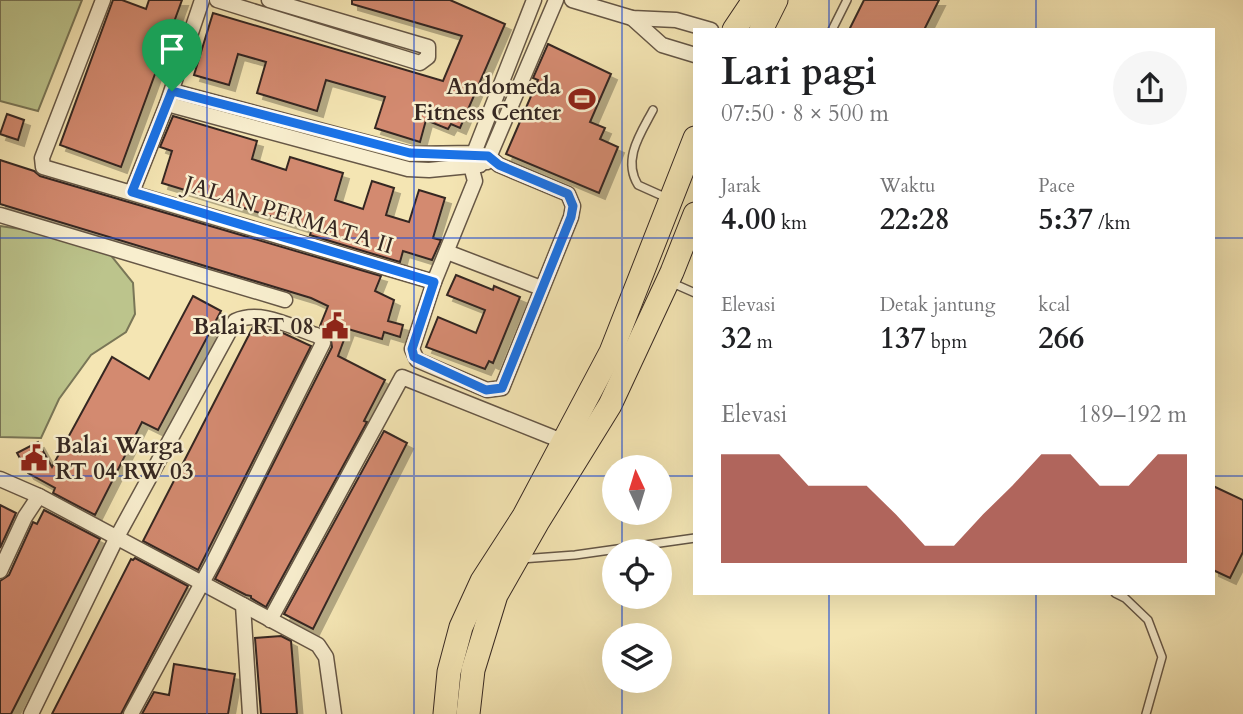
<!DOCTYPE html>
<html lang="id">
<meta charset="utf-8">
<style>
:root{--surface:#fff;--page:#f6f6f6;--text:#202124;--muted:#757577;--accent:#8f2418}
body{margin:0;font-family:Cardo,serif;background:var(--page);color:var(--text);height:100vh;display:flex;flex-direction:column;font-size:26px;white-space:nowrap}
*{box-sizing:border-box;margin:0}
p{font-size:23px;color:var(--muted)}
.icon{flex:none;width:38px;height:38px;fill:none;stroke:currentColor;stroke-width:2;stroke-linecap:round;stroke-linejoin:round}
.map{position:relative;flex:1;overflow:hidden}
.sheet{position:absolute;left:693px;top:28px;width:522px;height:567px;display:flex;flex-direction:column;background:var(--surface);border-radius:0px;box-shadow:0 7px 28px #0002}
.sheet>*{flex:none}
.needle{width:46px;rotate:356deg}
.controls{position:absolute;left:602px;top:455px;display:grid;gap:14px}
.controls a{display:grid;place-items:center;width:70px;height:70px;border-radius:50%;background:var(--surface);box-shadow:0 7px 28px #0002;font-size:35px}
.pin{position:absolute;display:grid;place-items:center;width:60px;height:60px;color:#fff;margin:-72px -30px;border-radius:50% 50% 50% 0;rotate:-45deg;box-shadow:0 0 7px #0007}
.pin .icon{rotate:45deg}
.round{display:grid;place-items:center;flex:none;width:74px;height:74px;border-radius:37px;background:var(--page)}
.summary{display:flex;align-items:center;justify-content:space-between;height:119px;padding:0 28px}
h1{font-size:38px;font-weight:600;line-height:52px}
.figures{display:grid;grid-template-columns:repeat(3,1fr);gap:10px;height:119px;padding:7px 28px}
.figures div{display:grid;align-content:center}
.figures b{font-size:30px;font-weight:600}
.figures small{font-size:19px;font-weight:400}
.figures p{font-size:19px}
.chart{height:196px;padding:14px 28px}
.chart p{display:flex;justify-content:space-between}
.chart svg{width:100%;height:126px;margin-top:7px;fill:var(--accent);opacity:.7}
.map>svg:first-child{display:block}
.green{fill:#bcc48c;stroke:#797657;stroke-width:2}
.building{fill:#d38a70;stroke:#362822;stroke-width:2;filter:url(#shadow)}
.lines{fill:none;stroke-linecap:round;stroke-linejoin:round}
.lane-casing{stroke:#665746;stroke-width:10}
.street-casing{stroke:#665746;stroke-width:17}
.primary-casing{stroke:#362822;stroke-width:25}
.lane{stroke:#f8eece;stroke-width:7}
.street{stroke:#f8eece;stroke-width:14}
.primary{stroke:#f4e5b3;stroke-width:23}
.route-casing{stroke:#fff;stroke-width:14}
.route{stroke:#1a73e8;stroke-width:9}
.grid{fill:none;stroke:#1d4ed8;stroke-width:2;stroke-opacity:0.55}
.labels{text-anchor:middle;dominant-baseline:central;stroke-width:5;stroke-linejoin:round;paint-order:stroke}
.poi-label{font-size:23px;font-weight:bold;fill:#362822;stroke:#f8eece;text-anchor:end}
.street-label{font-size:23px;fill:#362822;stroke:#f8eece}
</style>
<div class="map">
<svg width="1243" height="714" viewBox="0 0 1243 714">
<defs>
<filter id="shadow"><feDropShadow dx="6" dy="6" stdDeviation="0" flood-color="#0004"/></filter>
</defs>
<rect width="100%" height="100%" fill="#f4e5b3"/>
<filter id="stains"><feTurbulence type="fractalNoise" baseFrequency=".00286" numOctaves="4"/><feColorMatrix values="0 0 0 0 .2 0 0 0 0 .09 0 0 0 0 .02 0 0 0 .5 -.17"/></filter>
<radialGradient id="worn" r=".72"><stop offset=".6" stop-color="#630" stop-opacity="0"/><stop offset="1" stop-color="#630" stop-opacity=".3"/></radialGradient>
<!-- green -->
<g class="green">
<polygon points="0,0 82,0 38,111 0,101"/>
<polygon points="0,226 34,231 109,253 133,283 135,314 126,332 91,355 59,399 41,438 0,437"/>
</g>
<!-- building -->
<g class="building">
<polygon points="113,0 122,0 146,9 149,0 182,0 121,167 60,145"/>
<polygon points="352,0 450,0 505,24 460,128 451,124 448,129 426,120 420,142 375,128 385,97 326,80 317,111 257,93 266,62 238,54 229,85 194,75 213,13 443,81 462,36 352,4"/>
<polygon points="864,0 939,0 924,30 849,30"/>
<polygon points="548,44 611,74 590,122 605,128 600,139 618,147 599,193 506,154 538,80 533,78"/>
<polygon points="7,114 24,120 18,140 0,134"/>
<polygon points="173,116 257,141 252,159 286,170 290,157 343,173 335,200 363,209 372,181 394,188 386,215 409,222 419,190 445,198 433,238 441,240 432,260 403,251 400,262 310,235 312,229 162,183 172,151 160,147"/>
<polygon points="0,160 34,171 40,176 381,276 375,291 394,300 388,321 403,325 400,337 384,332 382,339 348,329 338,356 385,380 364,421 367,422 266,607 251,598 251,596 246,595 215,579 332,347 330,334 320,326 328,306 311,298 0,204"/>
<polygon points="456,275 493,290 494,286 520,297 493,363 489,361 485,369 426,347 438,317 476,333 485,310 447,295"/>
<polygon points="193,296 221,311 158,430 142,422 95,515 53,493 55,488 28,473 17,453 38,442 52,467 112,357 149,379"/>
<polygon points="253,327 283,333 311,346 198,570 143,541"/>
<polygon points="384,431 407,443 313,629 284,614"/>
<polygon points="1213,486 1243,500 1243,552 1230,578 1213,570"/>
<polygon points="0,505 16,513 0,548"/>
<polygon points="44,510 100,539 11,714 0,714 0,581 9,575 33,522 37,524"/>
<polygon points="135,558 188,586 121,714 52,714 131,559 133,560"/>
<polygon points="281,636 291,641 297,714 261,714 255,638"/>
<polygon points="174,664 235,674 228,714 142,714 154,692 169,695"/>
</g>
<g class="lines">
<!-- lane casing -->
<g class="lane-casing">
<g id="lane">
<polyline points="832,30 847,0"/>
<path d="M653,110C641,133 622,159 638,185L667,198"/>
<polyline points="670,282 695,293"/>
<polyline points="521,559 575,555 695,538"/>
<polyline points="1115,593 1125,598 1148,620 1162,657 1146,714"/>
</g>
</g>
<!-- street casing -->
<g class="street-casing">
<g id="street">
<polyline points="103,0 42,158 43,167 434,282"/>
<polyline points="217,0 420,63 428,57 428,47 269,0"/>
<polyline points="572,0 632,18 676,20 711,30"/>
<polyline points="632,18 662,45 695,55"/>
<polyline points="172,91 410,154 474,153 488,156 499,165 568,194 573,206 571,217 502,388 487,390 417,360 412,349 434,282 475,181 471,166 474,153 534,0"/>
<polyline points="167,104 408,169 429,170 480,165"/>
<polyline points="487,162 556,0"/>
<polyline points="132,192 167,104 202,0"/>
<polyline points="0,215 285,300"/>
<polyline points="447,252 541,288"/>
<polyline points="0,479 39,496"/>
<polyline points="0,571 25,517 39,496 318,645 326,657 334,714"/>
<polyline points="243,605 250,714"/>
<polyline points="270,620 402,377 562,441"/>
<path d="M31,714L117,537L235,321C261,309 291,327 316,335L321,338L323,343L215,559L131,714"/>
</g>
</g>
<!-- primary casing -->
<g class="primary-casing">
<g id="primary">
<polyline points="734,30 754,0"/>
<polyline points="761,30 776,0"/>
<polyline points="445,714 449,672 461,627 482,581 524,516 611,352 695,138"/>
<polyline points="468,714 473,670 496,595 537,523 610,405 672,272 695,214"/>
</g>
</g>
<!-- lane -->
<use href="#lane" class="lane"/>
<!-- street -->
<use href="#street" class="street"/>
<!-- primary -->
<use href="#primary" class="primary"/>
</g>
<g class="lines">
<!-- route casing -->
<g class="route-casing">
<polygon id="route" points="172,91 410,153 488,156 499,165 568,194 573,206 571,217 502,388 486,390 414,357 412,349 434,282 132,192"/>
</g>
<!-- route -->
<use href="#route" class="route"/>
</g>
<!-- grid -->
<path class="grid" d="M207,0V714M414,0V714M622,0V467M829,0V30M1036,0V30M0,238H695M1213,238H1243M0,476H614M660,476H695M1213,476H1243M622,513V551M829,593V714M1036,593V714M622,597V635M622,681V714"/>
<!-- icons -->
<defs>
<g id="stadium-bare" transform="scale(2.1)"><path d="M0-5a6.5 5 0 1 0 0 10a6.5 5 0 1 0 0-10ZM-3.5-1.8h7v3.6h-7Z" fill="#8f2418" stroke="#f8eece" stroke-width="2.5" paint-order="stroke"/></g>
<g id="civic-bare" transform="scale(2.1)"><path d="M-.6-6.5H3V-4.5H.6V-3L4-1V1h2V6H-6V1h2V-1L-.6-3ZM-1.2 2.5V6h2.4V2.5Z" fill="#8f2418" stroke="#f8eece" stroke-width="2.5" paint-order="stroke"/></g>
</defs>
<g fill-rule="evenodd">
<use href="#stadium-bare" x="582" y="99"/>
<use href="#civic-bare" x="335" y="326"/>
<use href="#civic-bare" x="34" y="458"/>
</g>
<g class="labels">
<!-- poi labels -->
<g class="poi-label">
<text x="561" y="86">Andomeda<tspan x="561" dy="26">Fitness Center</tspan></text>
<text x="314" y="326">Balai RT 08</text>
<text x="55" y="445" text-anchor="start">Balai Warga<tspan x="55" dy="26">RT 04 RW 03</tspan></text>
</g>
<!-- street labels -->
<g class="street-label">
<text transform="translate(289 215) rotate(17)">JALAN PERMATA II</text>
</g>
</g>
<rect width="100%" height="100%" filter="url(#stains)"/>
<rect width="100%" height="100%" fill="url(#worn)"/>
</svg>
<div class="controls">
<a><svg class="needle" viewBox="-14 -14 28 28"><path d="M0-13l5 13h-10z" fill="#e53935"/><path d="M0 13l5-13h-10z" fill="#757577"/></svg></a>
<a><svg class="icon" aria-label="locate" viewBox="0 0 24 24"><circle cx="12" cy="12" r="6"/><path d="M12 2v4M12 18v4M2 12h4M18 12h4"/></svg></a>
<a><svg class="icon" aria-label="layers" viewBox="0 0 24 24"><path d="M12 4l9 5-9 5-9-5zM3 14l9 5 9-5"/></svg></a>
</div>
<div class="pin" style="left:172px;top:91px;background:#1e9e55"><svg class="icon" aria-label="arrive" viewBox="0 0 24 24"><path d="M6 21V4h12l-3 4 3 4H6"/></svg></div>
<section class="sheet">
<div class="summary"><div><h1>Lari pagi</h1><p>07:50 · 8 × 500 m</p></div><a class="round"><svg class="icon" aria-label="share" viewBox="0 0 24 24"><path d="M12 15V3M7 8l5-5 5 5M5 13v7h14v-7"/></svg></a></div>
<div class="figures">
<div><p>Jarak</p><b>4.00<small> km</small></b></div>
<div><p>Waktu</p><b>22:28</b></div>
<div><p>Pace</p><b>5:37<small> /km</small></b></div>
</div>
<div class="figures">
<div><p>Elevasi</p><b>32<small> m</small></b></div>
<div><p>Detak jantung</p><b>137<small> bpm</small></b></div>
<div><p>kcal</p><b>266</b></div>
</div>
<div class="chart"><p><span>Elevasi</span>189–192 m</p>
<svg viewBox="0 0 160 44" preserveAspectRatio="none"><path d="M0 44V6L10 6L20 6L30 17L40 17L50 17L60 27L70 38L80 38L90 27L100 17L110 6L120 6L130 17L140 17L150 6L160 6V44z"/></svg>
</div>
</section>
</div>
